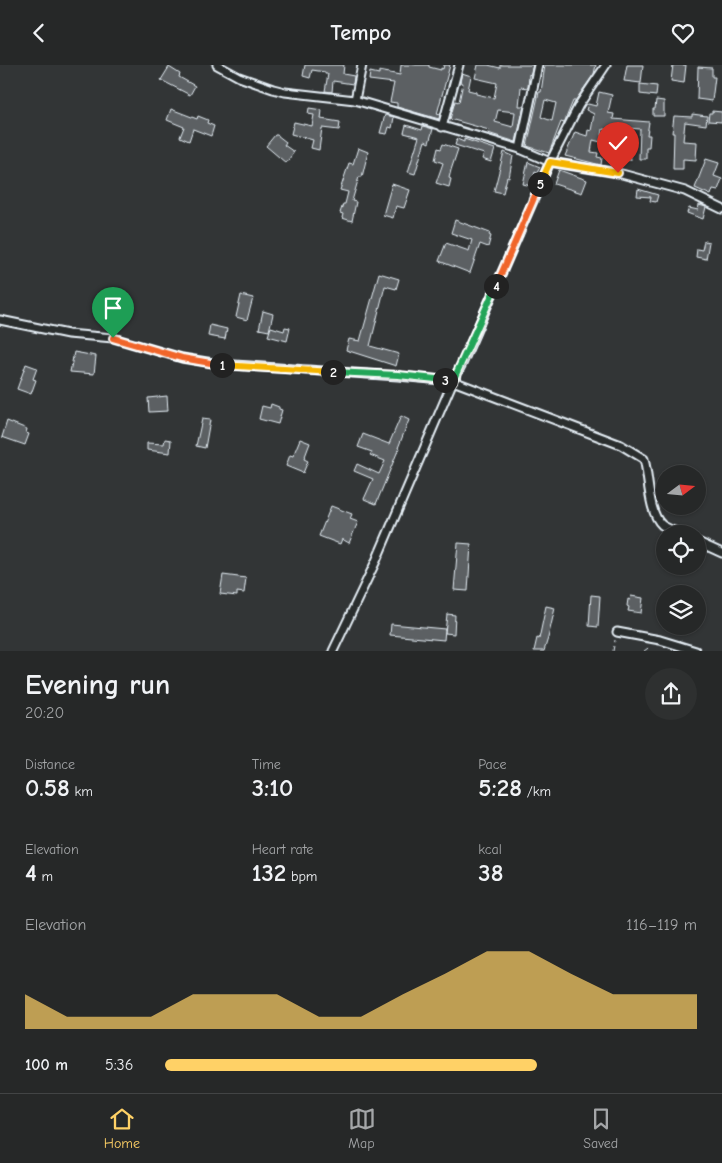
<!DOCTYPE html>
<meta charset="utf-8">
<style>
:root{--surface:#262828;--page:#2e3030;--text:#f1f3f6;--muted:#a4a6a8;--line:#424445;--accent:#ffd166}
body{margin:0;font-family:"Comic Neue",sans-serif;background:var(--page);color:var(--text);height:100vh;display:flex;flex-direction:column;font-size:19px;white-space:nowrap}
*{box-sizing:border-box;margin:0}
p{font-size:16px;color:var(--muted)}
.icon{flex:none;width:28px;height:28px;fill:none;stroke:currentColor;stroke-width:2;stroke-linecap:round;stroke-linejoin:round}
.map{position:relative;height:586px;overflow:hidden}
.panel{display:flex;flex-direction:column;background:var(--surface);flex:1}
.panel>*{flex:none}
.needle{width:32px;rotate:74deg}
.fabs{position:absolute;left:656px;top:400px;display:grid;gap:10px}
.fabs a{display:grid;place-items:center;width:50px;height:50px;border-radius:50%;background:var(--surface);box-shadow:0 1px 4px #0004,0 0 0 1px var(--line);font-size:25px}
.pin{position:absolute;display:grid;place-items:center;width:42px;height:42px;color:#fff;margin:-51px -21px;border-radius:50% 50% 50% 0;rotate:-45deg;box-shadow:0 0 5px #0007}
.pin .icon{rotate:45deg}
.km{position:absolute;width:25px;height:25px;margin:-12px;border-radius:50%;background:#222;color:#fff;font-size:14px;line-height:25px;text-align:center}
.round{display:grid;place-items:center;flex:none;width:52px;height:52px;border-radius:26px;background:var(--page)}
.overview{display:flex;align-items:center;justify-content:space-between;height:85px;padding:0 25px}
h1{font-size:28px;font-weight:600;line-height:38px}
.metrics{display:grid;grid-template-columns:repeat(3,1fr);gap:8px;height:85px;padding:5px 25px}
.metrics div{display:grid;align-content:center}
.metrics b{font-size:25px;font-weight:600}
.metrics small{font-size:14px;font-weight:400}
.metrics p{font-size:14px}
.chart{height:140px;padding:10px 25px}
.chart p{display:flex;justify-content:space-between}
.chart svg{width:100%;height:90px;margin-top:5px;fill:var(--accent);opacity:.7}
ul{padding:0 25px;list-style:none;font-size:16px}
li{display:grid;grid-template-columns:80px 60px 1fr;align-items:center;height:38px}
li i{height:12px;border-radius:6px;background:var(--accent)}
header{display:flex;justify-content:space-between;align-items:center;height:65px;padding:0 25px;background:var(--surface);font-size:22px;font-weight:600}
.tab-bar{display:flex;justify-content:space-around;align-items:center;height:70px;border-top:1px solid var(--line);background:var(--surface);font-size:14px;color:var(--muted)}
.tab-bar a{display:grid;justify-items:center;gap:2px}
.tab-bar .selected{color:var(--accent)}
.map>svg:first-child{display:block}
.building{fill:#5c6063;stroke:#e8f1f8;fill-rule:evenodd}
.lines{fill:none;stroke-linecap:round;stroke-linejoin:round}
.street-casing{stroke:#e8f1f8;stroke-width:11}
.path{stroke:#e8f1f8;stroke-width:1;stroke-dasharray:5 4;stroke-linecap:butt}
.street{stroke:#2a2d2e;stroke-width:7}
.split-1-casing{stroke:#fff;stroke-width:10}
.split-2-casing{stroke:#fff;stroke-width:10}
.split-3-casing{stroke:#fff;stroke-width:10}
.split-4-casing{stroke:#fff;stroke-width:10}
.split-5-casing{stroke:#fff;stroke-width:10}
.split-6-casing{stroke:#fff;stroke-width:10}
.split-1{stroke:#f0652b;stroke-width:6}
.split-2{stroke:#f5b400;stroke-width:6}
.split-3{stroke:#22a559;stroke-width:6}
.split-4{stroke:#22a559;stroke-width:6}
.split-5{stroke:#f0652b;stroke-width:6}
.split-6{stroke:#f5b400;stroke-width:6}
</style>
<header><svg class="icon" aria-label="back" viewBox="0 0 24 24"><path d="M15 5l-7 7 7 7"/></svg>Tempo<svg class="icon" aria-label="heart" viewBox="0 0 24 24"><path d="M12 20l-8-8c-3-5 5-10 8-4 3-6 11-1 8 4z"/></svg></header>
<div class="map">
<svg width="722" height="586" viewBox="0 0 722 586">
<rect width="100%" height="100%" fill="#323536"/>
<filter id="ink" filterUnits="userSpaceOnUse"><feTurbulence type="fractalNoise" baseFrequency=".02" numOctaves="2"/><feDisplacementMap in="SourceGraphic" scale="10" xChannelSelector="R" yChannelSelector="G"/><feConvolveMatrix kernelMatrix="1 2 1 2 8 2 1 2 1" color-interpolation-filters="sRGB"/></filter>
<g filter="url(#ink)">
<!-- building -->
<g class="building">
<polygon points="305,0 344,0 343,9 354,11 353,19 333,16 332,27 325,26 328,9 325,9 325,7 312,5 310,13 303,11"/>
<polygon points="401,0 429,0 429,2 441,5 441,3 443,4 444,0 450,0 437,49 440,50 439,54 397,42 397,38 390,37 394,18 369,15 370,7 379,9 379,6 400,10"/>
<path d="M478,0H488L500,3V0H533L530,10L529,9L528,23L521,22L519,41H524L516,77L488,68L489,65L450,54L455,36L459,37L463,18L460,17L462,8L471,11L468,25L476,27V29L494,33L497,18L475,13ZM498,45L515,47L513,62L495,57Z"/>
<path d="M545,0H596L594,9L575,36H573L564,58L561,57L549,88L527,81L539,27H541ZM545,35L556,38L552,56L541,52Z"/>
<polygon points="627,0 643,0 641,18 624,16"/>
<polygon points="673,0 686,0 684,18 671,16"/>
<polygon points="169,2 180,9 179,12 195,21 190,30 161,15"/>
<polygon points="698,2 712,3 712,12 715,12 712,36 697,34"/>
<polygon points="640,19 657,21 656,31 640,29"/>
<polygon points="599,27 612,30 608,48 614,49 613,54 649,57 647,70 650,70 649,82 646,82 646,94 639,94 640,64 628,63 631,95 619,95 619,92 616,92 616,85 619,85 618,67 603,64 601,77 593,75 591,87 598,88 597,92 602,93 601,100 565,91 575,67 587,71 588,65 591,66 594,49 586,45 588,39 596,41"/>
<polygon points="656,35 664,36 664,51 653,51 653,44 655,44"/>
<polygon points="309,43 322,45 321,54 340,57 339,65 322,63 319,85 311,83 313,75 291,69 294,57 312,61 314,50 308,49"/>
<polygon points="171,44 197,54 198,51 208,55 207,58 214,61 211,71 193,64 189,76 180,72 184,62 167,55"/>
<polygon points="712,46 722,47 722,57 708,56 709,48 712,48"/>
<polygon points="692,49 707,51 706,60 685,57 683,76 697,77 696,95 683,94 683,104 673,104 674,68 672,68 674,51 692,52"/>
<polygon points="385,50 394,52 392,63 389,62 387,69 380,68"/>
<polygon points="406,60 422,65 423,61 433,64 429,78 425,76 415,109 408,107 419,72 404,68"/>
<polygon points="275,70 277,70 286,77 284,80 294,87 286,98 266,81"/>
<polygon points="457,74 464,77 464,74 495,84 491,97 482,94 484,89 455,80"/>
<polygon points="443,79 458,84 451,105 449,113 451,114 449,122 436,118 443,98 435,95 438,83 441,84"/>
<polygon points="358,83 368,87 362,112 359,112 352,136 356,137 352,156 342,153 343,149 340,148 343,139 345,139 348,127 340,125 349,98 353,99"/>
<polygon points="504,87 513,91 509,113 507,112 503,128 494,126"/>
<polygon points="706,94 719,98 714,111 722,114 718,125 713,124 711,130 695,123"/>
<polygon points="528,97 540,102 537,108 535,107 531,121 523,119"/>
<polygon points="559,105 587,115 582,128 554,119"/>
<polygon points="392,119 410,125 404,143 396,141 393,153 383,150"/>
<polygon points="638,124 658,130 656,137 650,136 651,132 637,131"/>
<polygon points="699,140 706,142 703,154 687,148 689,143 698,145"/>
<polygon points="455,155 490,168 489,170 491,171 488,182 480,179 470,208 439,196 446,178 469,186 472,175 451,168"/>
<polygon points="704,176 709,177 706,194 696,192 697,184 702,185"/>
<polygon points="379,208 399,214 396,224 385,221 370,281 399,289 396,301 346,285 349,274 360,276"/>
<polygon points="241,230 253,233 247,255 236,252"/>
<polygon points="263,246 273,249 269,266 259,264"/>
<polygon points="210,260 227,264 225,274 208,271"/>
<polygon points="271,262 284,266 285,262 290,263 287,276 268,271"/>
<polygon points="74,287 96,291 94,309 70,307"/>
<polygon points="26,299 37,303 33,314 36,315 31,329 17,324"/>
<polygon points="167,331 168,346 149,347 148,333"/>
<polygon points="271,339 279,342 279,344 282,345 278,359 259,354 262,341 270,343"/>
<polygon points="401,351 409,355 398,383 399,383 376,439 364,434 373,414 354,406 357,399 379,409 385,396 370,390 372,387 358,382 363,369 389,379"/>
<polygon points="202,354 210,355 205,383 196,381"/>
<polygon points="7,356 27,364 26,368 29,369 25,380 2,372"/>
<polygon points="165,374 171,375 170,388 147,385 147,378 164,379"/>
<polygon points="300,374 310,378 304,394 308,396 303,408 286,401 290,390 293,391"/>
<polygon points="331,441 352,449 350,454 358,457 349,478 342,474 340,479 319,471"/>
<polygon points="458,478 471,479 468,526 454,525"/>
<polygon points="223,510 246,513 244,528 237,527 237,531 220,529"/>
<polygon points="591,530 600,531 598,562 589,561"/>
<polygon points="631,531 643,533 641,548 628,546 629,542 627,541 628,534 630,535"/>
<polygon points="546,541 555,543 548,573 544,586 534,586 537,573 539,574"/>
<polygon points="447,549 455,550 454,569 445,568"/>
<polygon points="391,559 445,564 444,575 390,570"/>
</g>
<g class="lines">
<!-- street casing -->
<g class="street-casing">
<g id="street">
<polyline points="217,0 239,12 273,24 285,27 355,35 520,84 550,97 618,108 685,126 722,144"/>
<polyline points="355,35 362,0"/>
<polyline points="442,62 459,0"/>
<polyline points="520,84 538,0"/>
<path d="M0,255L68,269L113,273L182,293L219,299L398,311L453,316L621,380L644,394C649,411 648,448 662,460C668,464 675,466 681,469"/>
<polyline points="698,477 722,488"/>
<polyline points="617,567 660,575 696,586"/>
<polyline points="333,586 376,496 453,316 462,299 550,97 579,40 606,0"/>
</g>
</g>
<!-- path -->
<g class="path">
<polyline points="613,586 615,575"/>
<polyline points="644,586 651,581"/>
</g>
<!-- street -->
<use href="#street" class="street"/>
</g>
</g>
<g class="lines" filter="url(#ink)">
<!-- split-1 casing -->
<g class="split-1-casing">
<polyline id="split-1" points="113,273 182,293 222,300"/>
</g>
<!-- split-2 casing -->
<g class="split-2-casing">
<polyline id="split-2" points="222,300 333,307"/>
</g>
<!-- split-3 casing -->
<g class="split-3-casing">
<polyline id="split-3" points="333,307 398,310 445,315"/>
</g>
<!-- split-4 casing -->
<g class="split-4-casing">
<polyline id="split-4" points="445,315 453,316 496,221"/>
</g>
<!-- split-5 casing -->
<g class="split-5-casing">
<polyline id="split-5" points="496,221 540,119"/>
</g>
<!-- split-6 casing -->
<g class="split-6-casing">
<polyline id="split-6" points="540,119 550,97 618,108"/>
</g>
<!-- split-1 -->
<use href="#split-1" class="split-1"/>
<!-- split-2 -->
<use href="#split-2" class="split-2"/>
<!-- split-3 -->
<use href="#split-3" class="split-3"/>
<!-- split-4 -->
<use href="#split-4" class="split-4"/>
<!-- split-5 -->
<use href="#split-5" class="split-5"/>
<!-- split-6 -->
<use href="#split-6" class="split-6"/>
</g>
</svg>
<div class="fabs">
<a><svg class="needle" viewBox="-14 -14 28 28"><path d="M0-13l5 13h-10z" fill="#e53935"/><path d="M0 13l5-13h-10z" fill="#a4a6a8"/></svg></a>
<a><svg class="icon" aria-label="locate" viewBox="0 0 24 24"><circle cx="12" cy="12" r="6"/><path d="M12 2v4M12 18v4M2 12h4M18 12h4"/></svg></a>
<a><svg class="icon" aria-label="layers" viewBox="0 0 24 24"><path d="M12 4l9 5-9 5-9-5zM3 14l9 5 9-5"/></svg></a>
</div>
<div class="pin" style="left:113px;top:273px;background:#1e9e55"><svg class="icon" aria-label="arrive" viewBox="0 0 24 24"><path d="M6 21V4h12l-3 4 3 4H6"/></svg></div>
<div class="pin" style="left:618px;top:108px;background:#d93025"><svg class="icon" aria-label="check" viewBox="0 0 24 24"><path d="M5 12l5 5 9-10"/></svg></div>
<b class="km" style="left:222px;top:300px">1</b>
<b class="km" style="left:333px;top:307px">2</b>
<b class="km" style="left:445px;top:315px">3</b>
<b class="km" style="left:496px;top:221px">4</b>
<b class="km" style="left:540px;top:119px">5</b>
</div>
<section class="panel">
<div class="overview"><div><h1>Evening run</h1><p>20:20</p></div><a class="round"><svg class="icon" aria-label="share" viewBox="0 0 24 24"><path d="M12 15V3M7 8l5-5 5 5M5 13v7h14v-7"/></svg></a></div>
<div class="metrics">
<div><p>Distance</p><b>0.58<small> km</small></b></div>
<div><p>Time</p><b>3:10</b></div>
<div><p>Pace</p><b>5:28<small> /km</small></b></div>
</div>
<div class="metrics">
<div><p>Elevation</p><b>4<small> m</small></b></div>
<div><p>Heart rate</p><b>132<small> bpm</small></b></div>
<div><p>kcal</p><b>38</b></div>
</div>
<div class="chart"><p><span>Elevation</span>116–119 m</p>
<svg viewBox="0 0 160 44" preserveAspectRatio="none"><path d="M0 44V27L10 38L20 38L30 38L40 27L50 27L60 27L70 38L80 38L90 27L100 17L110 6L120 6L130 17L140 27L150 27L160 27V44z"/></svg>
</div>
<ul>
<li><b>100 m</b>5:36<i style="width:70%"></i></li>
</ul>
</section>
<nav class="tab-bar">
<a class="selected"><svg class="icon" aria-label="home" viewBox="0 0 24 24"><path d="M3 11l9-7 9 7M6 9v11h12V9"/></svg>Home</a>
<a><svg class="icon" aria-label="map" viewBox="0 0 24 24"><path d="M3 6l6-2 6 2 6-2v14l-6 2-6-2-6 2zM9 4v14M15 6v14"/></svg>Map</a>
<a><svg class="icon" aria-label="saved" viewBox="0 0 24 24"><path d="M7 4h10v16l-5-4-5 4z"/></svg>Saved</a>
</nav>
